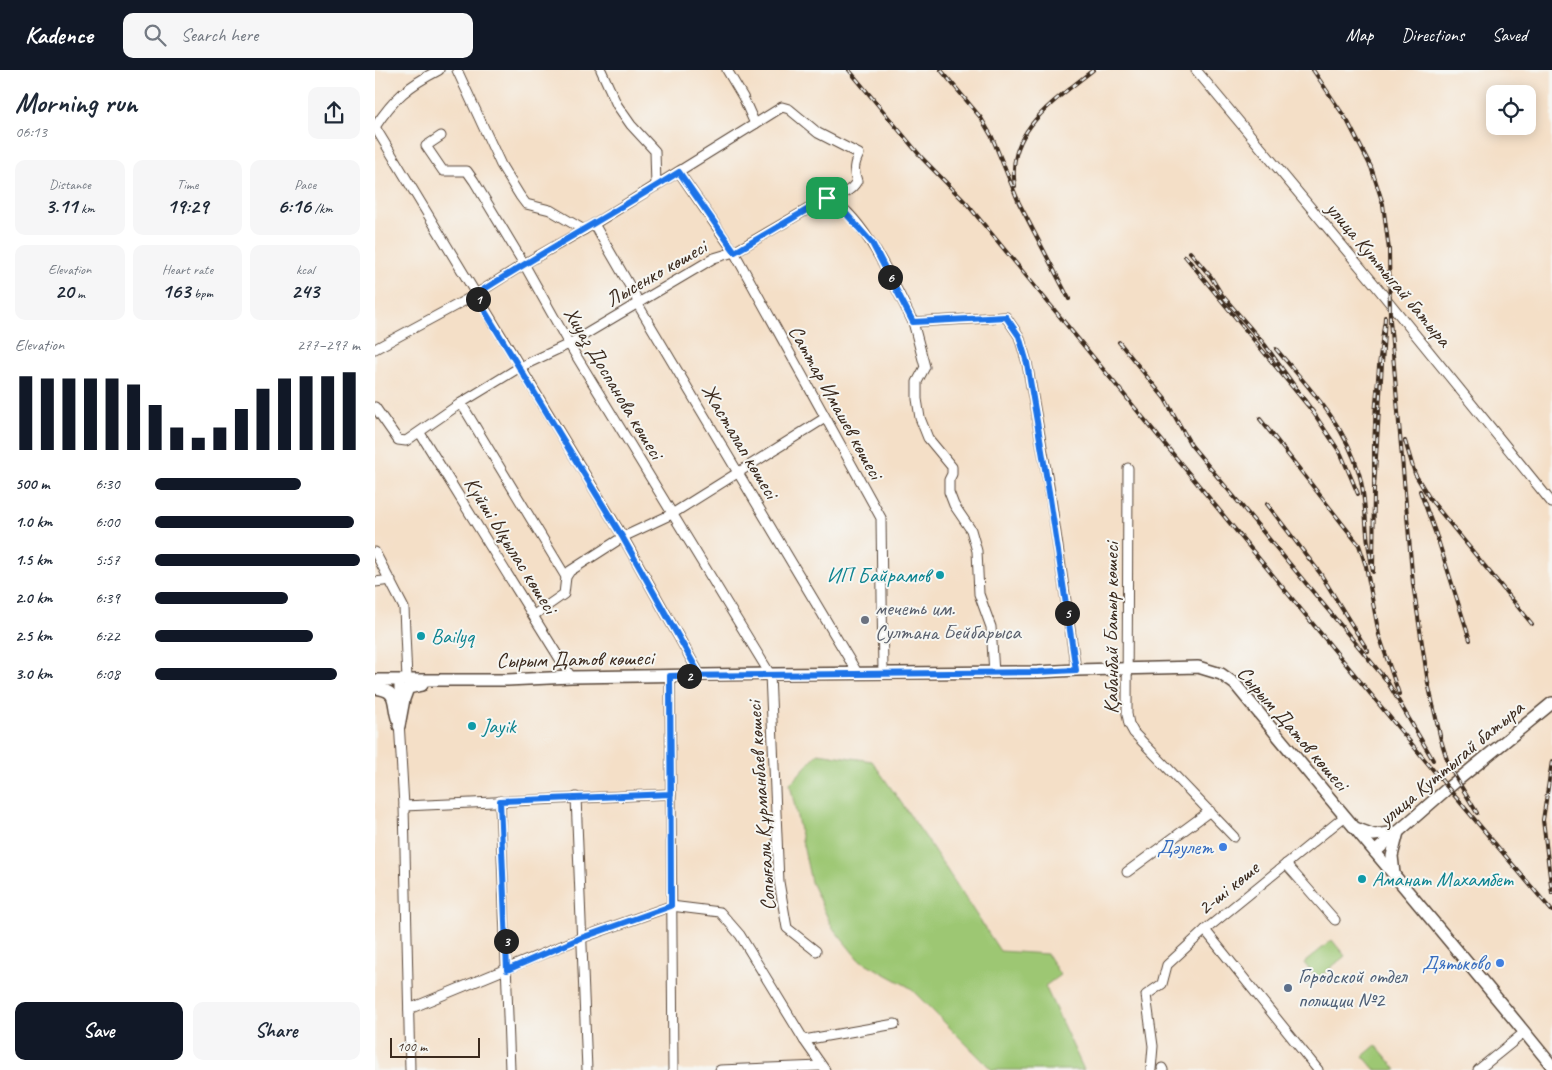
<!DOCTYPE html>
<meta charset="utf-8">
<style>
:root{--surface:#fff;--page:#f6f6f7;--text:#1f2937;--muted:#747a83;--accent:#111827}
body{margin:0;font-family:Caveat,sans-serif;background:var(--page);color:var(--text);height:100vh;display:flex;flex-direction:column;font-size:19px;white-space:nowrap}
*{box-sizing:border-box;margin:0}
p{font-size:16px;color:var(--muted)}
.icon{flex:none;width:28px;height:28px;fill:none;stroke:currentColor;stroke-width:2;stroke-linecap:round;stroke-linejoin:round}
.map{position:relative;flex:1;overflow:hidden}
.details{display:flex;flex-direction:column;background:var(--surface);width:375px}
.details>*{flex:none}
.buttons{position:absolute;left:1111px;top:15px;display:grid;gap:10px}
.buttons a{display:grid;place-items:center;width:50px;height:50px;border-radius:10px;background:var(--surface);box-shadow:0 2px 12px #0003;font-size:25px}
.scale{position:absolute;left:15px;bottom:12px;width:90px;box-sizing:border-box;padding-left:5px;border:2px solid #3b2a1e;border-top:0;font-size:14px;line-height:18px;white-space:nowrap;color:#3b2a1e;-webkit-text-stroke:4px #f6f6f2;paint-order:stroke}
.pin{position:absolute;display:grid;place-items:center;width:42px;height:42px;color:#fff;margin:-21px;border-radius:10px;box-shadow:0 2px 8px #0006}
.km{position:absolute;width:25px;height:25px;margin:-12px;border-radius:50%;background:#222;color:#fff;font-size:14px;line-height:25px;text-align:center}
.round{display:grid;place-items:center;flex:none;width:52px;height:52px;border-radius:10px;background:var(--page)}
.headline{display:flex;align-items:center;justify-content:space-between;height:85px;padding:0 15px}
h1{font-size:28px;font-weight:700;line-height:38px}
.stats{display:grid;grid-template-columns:repeat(3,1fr);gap:8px;height:85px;padding:5px 15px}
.stats div{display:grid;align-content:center;border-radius:10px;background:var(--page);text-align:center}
.stats b{font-size:21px;font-weight:700}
.stats small{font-size:14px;font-weight:400}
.stats p{font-size:14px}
.chart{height:140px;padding:10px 15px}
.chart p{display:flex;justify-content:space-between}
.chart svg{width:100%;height:90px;margin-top:5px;stroke:var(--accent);stroke-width:6}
.cta{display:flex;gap:10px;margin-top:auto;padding:10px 15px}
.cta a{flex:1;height:58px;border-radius:10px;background:var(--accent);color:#fff;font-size:20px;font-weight:700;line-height:58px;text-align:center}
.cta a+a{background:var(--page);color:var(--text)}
ul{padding:0 15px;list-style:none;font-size:16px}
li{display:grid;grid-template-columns:80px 60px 1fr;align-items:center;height:38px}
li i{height:12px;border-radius:6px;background:var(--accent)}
header{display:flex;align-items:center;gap:30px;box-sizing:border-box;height:70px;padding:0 25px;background:var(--accent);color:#fff}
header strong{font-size:24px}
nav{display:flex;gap:28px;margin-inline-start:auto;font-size:18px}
.search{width:350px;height:45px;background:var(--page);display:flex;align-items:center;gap:12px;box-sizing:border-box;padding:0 18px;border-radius:10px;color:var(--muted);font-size:19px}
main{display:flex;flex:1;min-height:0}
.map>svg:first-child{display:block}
.green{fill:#9dc773;stroke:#6c7848}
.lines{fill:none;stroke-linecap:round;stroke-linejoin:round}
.minor-casing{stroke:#574537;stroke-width:11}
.major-casing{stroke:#574537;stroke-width:14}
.minor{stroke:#fff;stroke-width:9}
.major{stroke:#fff;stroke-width:11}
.rail-casing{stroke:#3b2a1e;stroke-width:4}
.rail{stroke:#f6f6f2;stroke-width:2;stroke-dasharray:5.5;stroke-linecap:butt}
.route-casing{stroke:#fff;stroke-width:10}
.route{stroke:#1a73e8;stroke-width:6}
.culture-dot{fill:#0f9aa8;stroke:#f6f6f2;stroke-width:2}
.worship-dot{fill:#6b7280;stroke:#f6f6f2;stroke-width:2}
.shop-dot{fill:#3f7fe0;stroke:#f6f6f2;stroke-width:2}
.service-dot{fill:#5c6f8a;stroke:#f6f6f2;stroke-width:2}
.labels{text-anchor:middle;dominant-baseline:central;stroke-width:4;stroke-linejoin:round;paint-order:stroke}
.street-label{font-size:21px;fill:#3b2a1e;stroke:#f6f6f2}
.culture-label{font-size:21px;fill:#0d838f;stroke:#f6f6f2;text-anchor:start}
.worship-label{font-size:21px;fill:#5b616d;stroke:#f6f6f2;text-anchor:start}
.shop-label{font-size:21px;fill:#366cbe;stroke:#f6f6f2;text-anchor:end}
.service-label{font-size:21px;fill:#4e5e75;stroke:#f6f6f2;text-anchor:start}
</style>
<header>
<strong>Kadence</strong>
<div class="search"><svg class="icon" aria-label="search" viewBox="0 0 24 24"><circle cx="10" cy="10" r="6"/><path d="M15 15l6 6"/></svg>Search here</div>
<nav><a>Map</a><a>Directions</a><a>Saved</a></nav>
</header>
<main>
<section class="details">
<div class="headline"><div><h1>Morning run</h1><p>06:13</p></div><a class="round"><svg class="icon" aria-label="share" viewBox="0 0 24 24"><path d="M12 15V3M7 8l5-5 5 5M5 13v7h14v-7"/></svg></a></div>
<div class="stats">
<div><p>Distance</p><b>3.11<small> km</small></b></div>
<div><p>Time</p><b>19:29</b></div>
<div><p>Pace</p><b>6:16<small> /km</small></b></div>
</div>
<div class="stats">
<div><p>Elevation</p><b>20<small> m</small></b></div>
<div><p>Heart rate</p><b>163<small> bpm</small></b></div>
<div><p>kcal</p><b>243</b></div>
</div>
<div class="chart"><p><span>Elevation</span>277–297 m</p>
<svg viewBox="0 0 160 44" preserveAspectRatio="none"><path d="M5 44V8M15 44V9M25 44V9M35 44V9M45 44V9M55 44V12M65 44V22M75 44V33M85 44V38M95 44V33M105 44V24M115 44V14M125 44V9M135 44V8M145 44V8M155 44V6"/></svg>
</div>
<ul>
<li><b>500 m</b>6:30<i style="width:71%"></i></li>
<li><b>1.0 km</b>6:00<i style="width:97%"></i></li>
<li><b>1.5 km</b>5:57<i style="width:100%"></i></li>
<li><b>2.0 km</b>6:39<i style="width:65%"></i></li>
<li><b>2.5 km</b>6:22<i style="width:77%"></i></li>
<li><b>3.0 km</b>6:08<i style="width:89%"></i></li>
</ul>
<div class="cta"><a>Save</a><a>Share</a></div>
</section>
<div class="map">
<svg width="1177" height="1000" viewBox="0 0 1177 1000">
<rect width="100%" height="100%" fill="#f6f6f2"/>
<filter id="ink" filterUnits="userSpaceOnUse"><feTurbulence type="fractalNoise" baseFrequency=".02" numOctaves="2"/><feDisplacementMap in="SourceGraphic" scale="10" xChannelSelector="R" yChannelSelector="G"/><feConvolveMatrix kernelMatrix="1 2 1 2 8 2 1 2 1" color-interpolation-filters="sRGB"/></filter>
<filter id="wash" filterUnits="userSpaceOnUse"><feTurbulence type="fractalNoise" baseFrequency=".0096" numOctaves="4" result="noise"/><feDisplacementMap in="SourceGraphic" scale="20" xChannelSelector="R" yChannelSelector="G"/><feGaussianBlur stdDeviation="1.12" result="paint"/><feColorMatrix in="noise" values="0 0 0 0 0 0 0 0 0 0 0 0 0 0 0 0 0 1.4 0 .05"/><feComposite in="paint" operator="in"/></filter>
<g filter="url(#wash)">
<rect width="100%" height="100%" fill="#f4dfc7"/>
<!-- green -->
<g class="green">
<polygon points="443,683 497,691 551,768 625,881 672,884 685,905 670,916 709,1000 617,1000 534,917 483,889 457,857 436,812 415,714"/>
<polygon points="957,870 970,886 942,909 929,893"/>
<polygon points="1001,975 1022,1000 1000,1000 988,986"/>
</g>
</g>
<g filter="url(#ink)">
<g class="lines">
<!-- minor casing -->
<g class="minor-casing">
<g id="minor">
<polyline points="82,0 126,95 145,126 151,134 175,140 209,160"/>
<polyline points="226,0 242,35 256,55 280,81 281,116"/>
<path d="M352,0L368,27L380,54L407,37L414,39L443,63L484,84C479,94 478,100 482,111C475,123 465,125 452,128C488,142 521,219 538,252L631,247L644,266L652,293L675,422L701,600"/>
<polyline points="821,0 1001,216 1177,433"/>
<polyline points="0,57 248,467 325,605"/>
<path d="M0,57C19,28 33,16 64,0"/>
<polyline points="66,66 51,76 68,101 92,101 99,111 149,194 194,274 395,604 404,812 412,858 441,881"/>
<polyline points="304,102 359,182 506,448 508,604"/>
<polyline points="219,154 260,225 265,238 483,604"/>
<polyline points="538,252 550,297 542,312 542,329 545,348 553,368 577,397 577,404 574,410 574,422 579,435 596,460 602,481 604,524 616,557 619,603"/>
<polyline points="0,279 100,225 149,194 219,154 380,54"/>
<polyline points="86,333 191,507"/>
<polyline points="0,337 23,370 31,371 86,333 145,297 194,274 339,188 359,182 452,128"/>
<polyline points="45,363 196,607"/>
<polyline points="753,398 752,644 754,654 759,663 859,767"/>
<polyline points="0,482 29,538 32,610"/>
<polyline points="0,512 16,510"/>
<polyline points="159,545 189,524 191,507 195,501 248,467 297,444 450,348"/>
<polyline points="295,606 298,1000"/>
<polyline points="24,610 24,638"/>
<polyline points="24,651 29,736 35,1000"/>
<polyline points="201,727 212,1000"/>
<polyline points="125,731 135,1000"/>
<polyline points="29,736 296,724"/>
<polyline points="911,794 960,850"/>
<polyline points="752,802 835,741"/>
<polyline points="830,860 943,1000"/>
<polyline points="34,939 206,868 296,836 345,842 365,865 429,970 450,1000"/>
<polyline points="429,970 520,954"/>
<polyline points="787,998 788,1000"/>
<polyline points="345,1000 446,996"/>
<polyline points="776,1000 778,976 771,925 787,914 792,895 830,860 969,747"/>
<polyline points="1103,1000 1150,962"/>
</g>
</g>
<!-- major casing -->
<g class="major-casing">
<g id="major">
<path d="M0,610H132L196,607L395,604L663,602L701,600L823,597L846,604L860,614C965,742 1073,867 1177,996"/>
<path d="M0,618C23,621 17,630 22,648"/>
<polyline points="24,656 29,629 33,618 47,615"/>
<polyline points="980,758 999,765 1023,762 1017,786 1019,804"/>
<polyline points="1000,782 1073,718 1177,633"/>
</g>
</g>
<!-- minor -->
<use href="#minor" class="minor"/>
<!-- major -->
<use href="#major" class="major"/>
<!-- rail casing -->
<g class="rail-casing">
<g id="rail">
<polyline points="474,0 547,88 592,134 1073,718 1177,841"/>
<polyline points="566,0 606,48 617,67 644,133 694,229"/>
<polyline points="938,0 973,52 996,97 1008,134 1014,180 1015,250 1038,514 1053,613 1066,670 1074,696 1102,743"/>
<path d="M640,116C630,61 681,30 718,0"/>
<polyline points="810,186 938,342 890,275 847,225 836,207 815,182"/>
<path d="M1009,255C1001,311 998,362 999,418L1010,247"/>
<polyline points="744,272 790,329 816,375 1012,611"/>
<path d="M901,279C933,317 970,354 984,403C990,423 990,444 992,464C993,477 996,490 998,502L999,418"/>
<polyline points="938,342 966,384 983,424"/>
<polyline points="885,349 984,475 991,496 1004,565 1024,624"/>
<polyline points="1030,371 1040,404 1055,429 1157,554"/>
<polyline points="1045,421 1063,470 1095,570"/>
<polyline points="892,434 945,503 993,581"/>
<polyline points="1009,606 1058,690"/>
<polyline points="1177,691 1168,750 1177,823"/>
</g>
</g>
<!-- rail -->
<use href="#rail" class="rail"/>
</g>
</g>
<g class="lines" filter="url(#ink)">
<!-- route casing -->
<g class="route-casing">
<path id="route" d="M452,128L360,182L304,102C237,144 167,182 100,225L248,468L325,605L295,606L296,724L125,731L132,900L206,868L296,836C296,759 295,683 295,606L663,602L701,600L674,422L652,293L644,266L631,247L538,252L497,173L460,131L452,128"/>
</g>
<!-- route -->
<use href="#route" class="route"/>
</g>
<!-- markers -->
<g class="culture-dot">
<circle cx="565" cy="505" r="5"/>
<circle cx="46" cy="566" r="5"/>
<circle cx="97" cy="656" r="5"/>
<circle cx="987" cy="809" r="5"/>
</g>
<circle class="worship-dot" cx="490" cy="550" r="5"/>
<g class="shop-dot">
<circle cx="848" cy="777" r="5"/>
<circle cx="1125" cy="893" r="5"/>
</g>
<circle class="service-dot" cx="913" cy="918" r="5"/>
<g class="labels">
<!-- street labels -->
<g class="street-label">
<text transform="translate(281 203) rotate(-30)">Лысенко көшесі</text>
<text transform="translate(1014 204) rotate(50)">улица Куттыгай батыра</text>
<text transform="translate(239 313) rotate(59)">Хиуаз Доспанова көшесі</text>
<text transform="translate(461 332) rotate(61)">Саттар Имашев көшесі</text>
<text transform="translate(365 371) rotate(59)">Жасталап көшесі</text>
<text transform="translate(136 475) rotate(58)">Күйші Ықылас көшесі</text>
<text transform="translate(736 558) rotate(-90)">Қабанбай Батыр көшесі</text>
<text transform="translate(200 589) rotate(-1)">Сырым Датов көшесі</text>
<text transform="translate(918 658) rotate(49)">Сырым Датов көшесі</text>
<text transform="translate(1076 693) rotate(-40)">улица Куттыгай батыра</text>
<text transform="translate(386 736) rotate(-94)">Сопығали Құрманбаев көшесі</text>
<text transform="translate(853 818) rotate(-39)">2-ші көше</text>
</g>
<!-- culture labels -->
<g class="culture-label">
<text x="555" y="505" text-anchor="end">ИП Байрамов</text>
<text x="56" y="566">Bailyq</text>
<text x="107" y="656">Jayik</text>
<text x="997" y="809">Аманат Махамбет</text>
</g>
<!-- worship labels -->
<g class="worship-label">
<text x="500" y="538">мечеть им.<tspan x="500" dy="24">Султана Бейбарыса</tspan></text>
</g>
<!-- shop labels -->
<g class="shop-label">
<text x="838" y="777">Дәулет</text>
<text x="1115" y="893">Дятьково</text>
</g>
<!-- service labels -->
<g class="service-label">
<text x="923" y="906">Городской отдел<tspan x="923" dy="24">полиции №2</tspan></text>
</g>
</g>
</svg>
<div class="buttons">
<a><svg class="icon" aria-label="locate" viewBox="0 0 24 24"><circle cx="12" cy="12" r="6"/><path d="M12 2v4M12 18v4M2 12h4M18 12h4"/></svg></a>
</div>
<div class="scale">100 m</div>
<div class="pin" style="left:452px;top:128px;background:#1e9e55"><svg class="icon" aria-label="arrive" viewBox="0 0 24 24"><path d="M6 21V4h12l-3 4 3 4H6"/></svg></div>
<b class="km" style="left:103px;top:229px">1</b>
<b class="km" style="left:314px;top:606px">2</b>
<b class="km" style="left:131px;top:871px">3</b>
<b class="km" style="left:692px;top:543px">5</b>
<b class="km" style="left:515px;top:207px">6</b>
</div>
</main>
